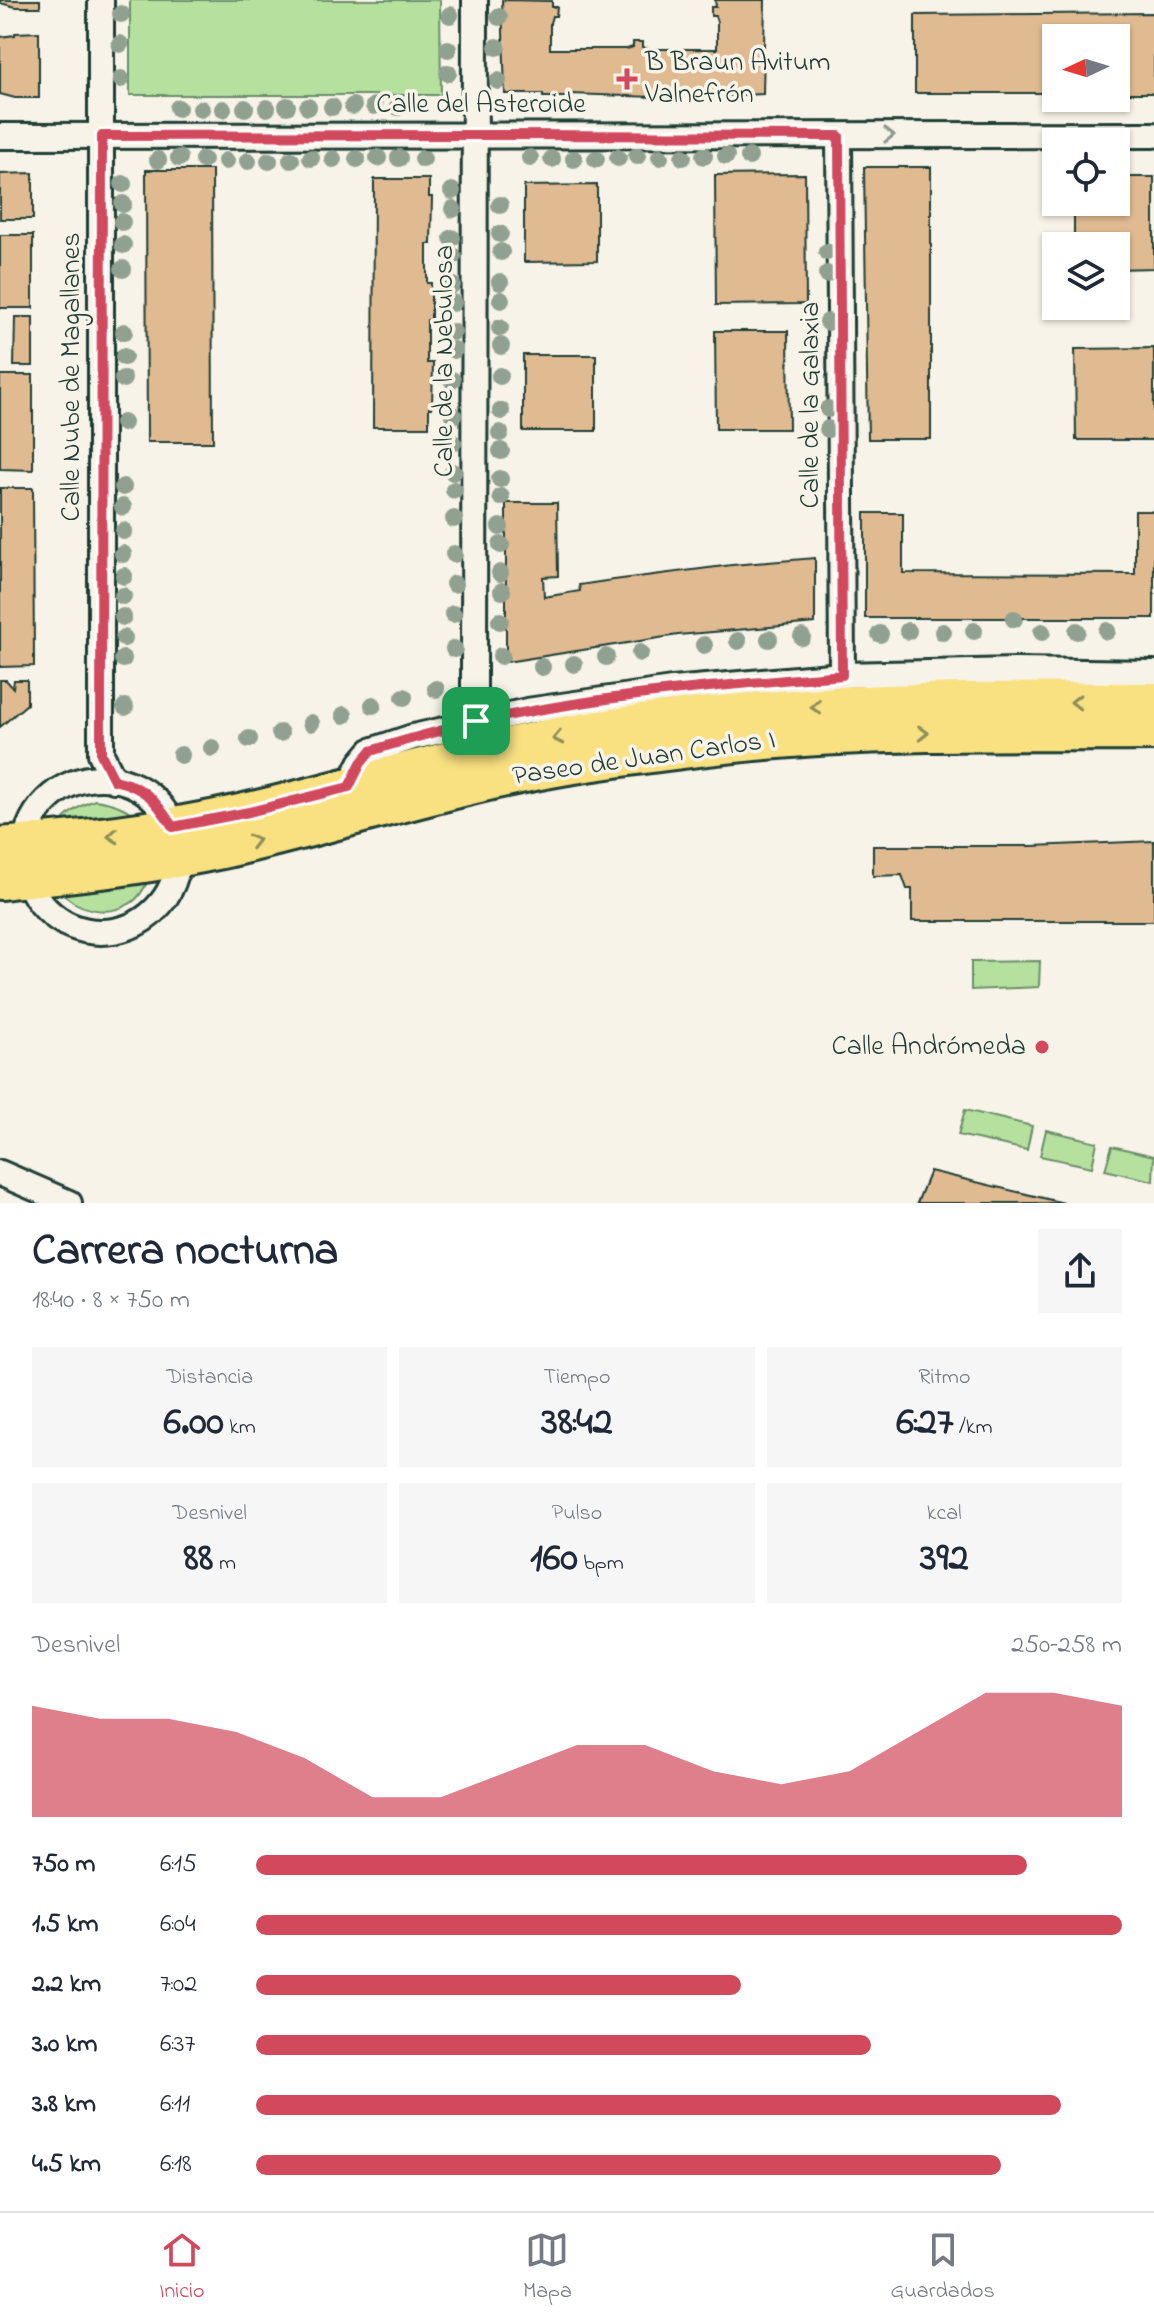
<!DOCTYPE html>
<html lang="es">
<meta charset="utf-8">
<style>
:root{--surface:#fff;--page:#f6f6f7;--text:#1f2937;--muted:#747a83;--line:#e0e1e3;--accent:#d1495b}
body{margin:0;font-family:"Indie Flower",sans-serif;background:var(--page);color:var(--text);height:100vh;display:flex;flex-direction:column;font-size:30px;white-space:nowrap}
*{box-sizing:border-box;margin:0}
p{font-size:26px;color:var(--muted)}
.icon{flex:none;width:44px;height:44px;fill:none;stroke:currentColor;stroke-width:2;stroke-linecap:round;stroke-linejoin:round}
.map{position:relative;height:1203px;overflow:hidden}
.details{display:flex;flex-direction:column;background:var(--surface);flex:1}
.details>*{flex:none}
.needle{width:52px;rotate:266deg}
.fabs{position:absolute;left:1042px;top:24px;display:grid;gap:16px}
.fabs a{display:grid;place-items:center;width:88px;height:88px;border-radius:0px;background:var(--surface);box-shadow:0 2px 6px #0004;font-size:40px}
.pin{position:absolute;display:grid;place-items:center;width:68px;height:68px;color:#fff;margin:-34px;border-radius:16px;box-shadow:0 4px 12px #0006}
.round{display:grid;place-items:center;flex:none;width:84px;height:84px;border-radius:0px;background:var(--page)}
.overview{display:flex;align-items:center;justify-content:space-between;height:136px;padding:0 32px}
h1{font-size:44px;font-weight:700;line-height:60px}
.metrics{display:grid;grid-template-columns:repeat(3,1fr);gap:12px;height:136px;padding:8px 32px}
.metrics div{display:grid;align-content:center;border-radius:0px;background:var(--page);text-align:center}
.metrics b{font-size:40px;font-weight:700}
.metrics small{font-size:22px;font-weight:400}
.metrics p{font-size:22px}
.chart{height:224px;padding:16px 32px}
.chart p{display:flex;justify-content:space-between}
.chart svg{width:100%;height:144px;margin-top:8px;fill:var(--accent);opacity:.7}
ul{padding:0 32px;list-style:none;font-size:26px}
li{display:grid;grid-template-columns:128px 96px 1fr;align-items:center;height:60px}
li i{height:20px;border-radius:10px;background:var(--accent)}
.menu{display:flex;justify-content:space-around;align-items:center;height:112px;border-top:2px solid var(--line);background:var(--surface);font-size:22px;color:var(--muted)}
.menu a{display:grid;justify-items:center;gap:4px}
.menu .active{color:var(--accent)}
.map>svg:first-child{display:block}
.green{fill:#b5e09e;stroke:#6a8e69;stroke-width:2}
.building{fill:#e0ba91;stroke:#1f3d34;stroke-width:2}
.lines{fill:none;stroke-linecap:round;stroke-linejoin:round}
.street-casing{stroke:#1f3d34;stroke-width:30}
.primary-casing{stroke:#1f3d34;stroke-width:44}
.street{stroke:#f7f3e8;stroke-width:24}
.primary{stroke:#f9e181;stroke-width:38}
.tree{fill:#91a191}
.oneway{stroke:#8b988e}
.oneway2{stroke:#8c8f5a}
.route-casing{stroke:#fff;stroke-width:16}
.route{stroke:#d1495b;stroke-width:10}
.poi-dot{fill:#d1495b;stroke:#f7f3e8;stroke-width:3}
.labels{text-anchor:middle;dominant-baseline:central;stroke-width:7;stroke-linejoin:round;paint-order:stroke}
.poi-label{font-size:28px;fill:#1f3d34;stroke:#f7f3e8;text-anchor:start}
.street-label{font-size:28px;fill:#1f3d34;stroke:#f7f3e8}
</style>
<div class="map">
<svg width="1154" height="1203" viewBox="0 0 1154 1203">
<rect width="100%" height="100%" fill="#f7f3e8"/>
<filter id="ink" filterUnits="userSpaceOnUse"><feTurbulence type="fractalNoise" baseFrequency=".0125" numOctaves="2"/><feDisplacementMap in="SourceGraphic" scale="16" xChannelSelector="R" yChannelSelector="G"/><feConvolveMatrix kernelMatrix="1 2 1 2 8 2 1 2 1" color-interpolation-filters="sRGB"/></filter>
<g filter="url(#ink)">
<!-- green -->
<g class="green">
<polygon points="130,0 440,0 441,95 130,95"/>
<path d="M95,800C114,803 126,807 140,820L53,832C65,815 76,807 95,800Z"/>
<path d="M149,879C144,888 139,899 129,904C107,917 75,910 60,890Z"/>
<polygon points="1040,961 1039,987 971,990 971,962"/>
<polygon points="965,1110 1032,1126 1027,1150 958,1135"/>
<polygon points="1046,1130 1097,1142 1092,1167 1040,1156"/>
<polygon points="1112,1146 1154,1156 1153,1181 1105,1170"/>
</g>
<!-- building -->
<g class="building">
<polygon points="0,0 40,0 40,7 16,7 0,3"/>
<polygon points="502,0 552,1 552,7 557,7 556,16 552,16 550,23 550,49 627,49 633,47 633,42 642,42 642,47 649,49 717,49 717,22 715,16 711,16 711,7 716,7 715,0 765,0 763,94 697,97 696,94 654,94 654,97 571,94 571,97 543,97 543,94 505,94"/>
<polygon points="1154,13 1154,93 1116,93 1116,38 1056,38 1056,93 915,93 915,15"/>
<polygon points="39,32 39,98 15,98 0,94 0,37 15,35 15,33"/>
<polygon points="864,167 931,167 931,439 868,439"/>
<polygon points="146,170 212,170 213,442 147,442"/>
<polygon points="33,173 33,219 0,219 0,174"/>
<polygon points="805,174 806,304 716,305 715,175"/>
<polygon points="1116,177 1154,177 1154,268 1116,269 1116,246 1074,246 1074,202 1116,202"/>
<polygon points="374,179 429,179 429,197 432,197 431,244 427,244 427,283 431,283 431,320 427,320 427,363 433,363 432,408 429,408 429,427 373,427"/>
<polygon points="597,185 597,261 524,262 524,186"/>
<rect x="0" y="235" width="33" height="73"/>
<polygon points="15,317 33,317 33,366 14,366"/>
<polygon points="715,331 788,331 789,429 716,429"/>
<polygon points="1154,348 1154,440 1076,440 1075,349"/>
<rect x="523" y="355" width="73" height="76"/>
<polygon points="0,375 33,375 33,470 0,469"/>
<polygon points="0,488 33,488 34,666 0,667"/>
<polygon points="506,503 557,503 558,576 543,577 544,597 580,591 579,585 606,581 732,565 815,558 815,623 678,635 506,662"/>
<polygon points="1135,511 1154,511 1154,618 865,618 865,513 903,513 903,573 1135,574"/>
<polygon points="0,680 6,680 13,688 14,680 27,680 27,704 0,727"/>
<polygon points="1154,841 1154,921 912,921 912,889 907,889 902,875 873,876 873,846 1032,846"/>
<polygon points="930,1171 1064,1203 917,1203"/>
</g>
<g class="lines">
<!-- street casing -->
<g class="street-casing">
<g id="street">
<polyline points="101,0 101,754 114,780"/>
<polyline points="475,0 474,690 476,721"/>
<polyline points="0,136 1154,135"/>
<polyline points="839,136 842,675"/>
<circle cx="101" cy="855" r="77"/>
<polyline points="349,787 361,763 371,751 413,737 527,711 672,690 842,675 1016,671 1154,673"/>
<polyline points="0,1173 69,1203"/>
</g>
</g>
<!-- primary casing -->
<g class="primary-casing">
<g id="primary">
<path d="M0,847C80,840 161,832 240,814C356,788 469,751 587,732C774,701 965,700 1154,702"/>
<path d="M0,880C75,872 148,865 222,849C343,822 463,780 587,762C654,752 723,743 791,738C912,729 1033,732 1154,731"/>
</g>
</g>
<!-- street -->
<use href="#street" class="street"/>
<!-- primary -->
<use href="#primary" class="primary"/>
</g>
<!-- trees -->
<g class="tree">
<circle cx="121" cy="14" r="9"/>
<circle cx="450" cy="15" r="9"/>
<circle cx="499" cy="17" r="9"/>
<circle cx="120" cy="44" r="9"/>
<circle cx="497" cy="47" r="9"/>
<circle cx="448" cy="49" r="9"/>
<circle cx="448" cy="73" r="9"/>
<circle cx="121" cy="79" r="9"/>
<circle cx="498" cy="81" r="9"/>
<circle cx="287" cy="106" r="9"/>
<circle cx="353" cy="106" r="9"/>
<circle cx="374" cy="106" r="9"/>
<circle cx="308" cy="107" r="9"/>
<circle cx="332" cy="107" r="9"/>
<circle cx="398" cy="107" r="9"/>
<circle cx="178" cy="108" r="9"/>
<circle cx="245" cy="108" r="9"/>
<circle cx="267" cy="108" r="9"/>
<circle cx="201" cy="109" r="9"/>
<circle cx="223" cy="109" r="9"/>
<circle cx="637" cy="156" r="9"/>
<circle cx="704" cy="156" r="9"/>
<circle cx="726" cy="156" r="9"/>
<circle cx="660" cy="157" r="9"/>
<circle cx="683" cy="157" r="9"/>
<circle cx="749" cy="157" r="9"/>
<circle cx="179" cy="158" r="9"/>
<circle cx="311" cy="158" r="9"/>
<circle cx="378" cy="158" r="9"/>
<circle cx="399" cy="158" r="9"/>
<circle cx="530" cy="158" r="9"/>
<circle cx="618" cy="158" r="9"/>
<circle cx="333" cy="159" r="9"/>
<circle cx="357" cy="159" r="9"/>
<circle cx="423" cy="159" r="9"/>
<circle cx="552" cy="159" r="9"/>
<circle cx="574" cy="159" r="9"/>
<circle cx="596" cy="159" r="9"/>
<circle cx="158" cy="160" r="9"/>
<circle cx="203" cy="160" r="9"/>
<circle cx="291" cy="160" r="9"/>
<circle cx="226" cy="161" r="9"/>
<circle cx="248" cy="161" r="9"/>
<circle cx="269" cy="161" r="9"/>
<circle cx="123" cy="184" r="9"/>
<circle cx="452" cy="191" r="9"/>
<circle cx="123" cy="204" r="9"/>
<circle cx="500" cy="205" r="9"/>
<circle cx="453" cy="209" r="9"/>
<circle cx="122" cy="222" r="9"/>
<circle cx="500" cy="234" r="9"/>
<circle cx="452" cy="238" r="9"/>
<circle cx="123" cy="245" r="9"/>
<circle cx="501" cy="252" r="9"/>
<circle cx="827" cy="252" r="9"/>
<circle cx="453" cy="256" r="9"/>
<circle cx="123" cy="269" r="9"/>
<circle cx="827" cy="274" r="9"/>
<circle cx="500" cy="282" r="9"/>
<circle cx="452" cy="285" r="9"/>
<circle cx="501" cy="300" r="9"/>
<circle cx="453" cy="303" r="9"/>
<circle cx="828" cy="322" r="9"/>
<circle cx="500" cy="328" r="9"/>
<circle cx="124" cy="332" r="9"/>
<circle cx="453" cy="332" r="9"/>
<circle cx="501" cy="346" r="9"/>
<circle cx="454" cy="350" r="9"/>
<circle cx="124" cy="357" r="9"/>
<circle cx="500" cy="376" r="9"/>
<circle cx="123" cy="379" r="9"/>
<circle cx="452" cy="380" r="9"/>
<circle cx="828" cy="409" r="9"/>
<circle cx="501" cy="411" r="9"/>
<circle cx="453" cy="415" r="9"/>
<circle cx="123" cy="423" r="9"/>
<circle cx="828" cy="429" r="9"/>
<circle cx="500" cy="433" r="9"/>
<circle cx="453" cy="443" r="9"/>
<circle cx="501" cy="451" r="9"/>
<circle cx="453" cy="472" r="9"/>
<circle cx="500" cy="479" r="9"/>
<circle cx="123" cy="487" r="9"/>
<circle cx="454" cy="490" r="9"/>
<circle cx="501" cy="497" r="9"/>
<circle cx="123" cy="507" r="9"/>
<circle cx="454" cy="519" r="9"/>
<circle cx="500" cy="527" r="9"/>
<circle cx="124" cy="531" r="9"/>
<circle cx="501" cy="545" r="9"/>
<circle cx="123" cy="554" r="9"/>
<circle cx="454" cy="554" r="9"/>
<circle cx="500" cy="573" r="9"/>
<circle cx="124" cy="576" r="9"/>
<circle cx="454" cy="584" r="9"/>
<circle cx="502" cy="591" r="9"/>
<circle cx="123" cy="596" r="9"/>
<circle cx="453" cy="614" r="9"/>
<circle cx="123" cy="617" r="9"/>
<circle cx="1014" cy="619" r="9"/>
<circle cx="500" cy="621" r="9"/>
<circle cx="908" cy="631" r="9"/>
<circle cx="974" cy="631" r="9"/>
<circle cx="1077" cy="631" r="9"/>
<circle cx="1107" cy="631" r="9"/>
<circle cx="943" cy="632" r="9"/>
<circle cx="1042" cy="632" r="9"/>
<circle cx="880" cy="634" r="9"/>
<circle cx="802" cy="637" r="9"/>
<circle cx="124" cy="638" r="9"/>
<circle cx="769" cy="639" r="9"/>
<circle cx="738" cy="641" r="9"/>
<circle cx="704" cy="645" r="9"/>
<circle cx="454" cy="649" r="9"/>
<circle cx="640" cy="653" r="9"/>
<circle cx="501" cy="656" r="9"/>
<circle cx="606" cy="657" r="9"/>
<circle cx="123" cy="659" r="9"/>
<circle cx="574" cy="664" r="9"/>
<circle cx="542" cy="667" r="9"/>
<circle cx="436" cy="689" r="9"/>
<circle cx="404" cy="697" r="9"/>
<circle cx="373" cy="705" r="9"/>
<circle cx="125" cy="707" r="9"/>
<circle cx="344" cy="715" r="9"/>
<circle cx="311" cy="723" r="9"/>
<circle cx="280" cy="733" r="9"/>
<circle cx="249" cy="739" r="9"/>
<circle cx="212" cy="748" r="9"/>
<circle cx="181" cy="755" r="9"/>
</g>
<!-- one-way arrows -->
<defs><path id="oneway-chevron" d="M-2-3.5L2.5 0L-2 3.5" fill="none" stroke-width="1.6" stroke-linecap="round" stroke-linejoin="round" transform="scale(2)"/></defs>
<use class="oneway" href="#oneway-chevron" transform="translate(889 135)"/>
<g class="oneway2">
<use href="#oneway-chevron" transform="translate(1076 702) rotate(-180)"/>
<use href="#oneway-chevron" transform="translate(816 707) rotate(176)"/>
<use href="#oneway-chevron" transform="translate(923 733) rotate(-2)"/>
<use href="#oneway-chevron" transform="translate(558 738) rotate(168)"/>
<use href="#oneway-chevron" transform="translate(113 836) rotate(174)"/>
<use href="#oneway-chevron" transform="translate(254 841) rotate(-14)"/>
</g>
</g>
<g class="lines" filter="url(#ink)">
<!-- route casing -->
<g class="route-casing">
<path id="route" d="M475,135L839,136L842,675C683,689 523,701 371,751L361,763L349,787L249,812L173,827C156,801 146,787 114,780L101,754L102,136Z"/>
</g>
<!-- route -->
<use href="#route" class="route"/>
</g>
<!-- markers -->
<g class="poi-dot">
<path d="M623 67h8v8h8v8h-8v8h-8v-8h-8v-8h8z"/>
<circle cx="1042" cy="1047" r="8"/>
</g>
<g class="labels">
<!-- poi labels -->
<g class="poi-label">
<text x="645" y="63">B Braun Avitum<tspan x="645" dy="32">Valnefrón</tspan></text>
<text x="1026" y="1047" text-anchor="end">Calle Andrómeda</text>
</g>
<!-- street labels -->
<g class="street-label">
<text x="481" y="105">Calle del Asteroide</text>
<text transform="translate(445 361) rotate(-90)">Calle de la Nebulosa</text>
<text transform="translate(72 377) rotate(-90)">Calle Nube de Magallanes</text>
<text transform="translate(811 405) rotate(-90)">Calle de la Galaxia</text>
<text transform="translate(644 759) rotate(-8)">Paseo de Juan Carlos I</text>
</g>
</g>
</svg>
<div class="fabs">
<a><svg class="needle" viewBox="-14 -14 28 28"><path d="M0-13l5 13h-10z" fill="#e53935"/><path d="M0 13l5-13h-10z" fill="#747a83"/></svg></a>
<a><svg class="icon" aria-label="locate" viewBox="0 0 24 24"><circle cx="12" cy="12" r="6"/><path d="M12 2v4M12 18v4M2 12h4M18 12h4"/></svg></a>
<a><svg class="icon" aria-label="layers" viewBox="0 0 24 24"><path d="M12 4l9 5-9 5-9-5zM3 14l9 5 9-5"/></svg></a>
</div>
<div class="pin" style="left:476px;top:721px;background:#1e9e55"><svg class="icon" aria-label="arrive" viewBox="0 0 24 24"><path d="M6 21V4h12l-3 4 3 4H6"/></svg></div>
</div>
<section class="details">
<div class="overview"><div><h1>Carrera nocturna</h1><p>18:40 · 8 × 750 m</p></div><a class="round"><svg class="icon" aria-label="share" viewBox="0 0 24 24"><path d="M12 15V3M7 8l5-5 5 5M5 13v7h14v-7"/></svg></a></div>
<div class="metrics">
<div><p>Distancia</p><b>6.00<small> km</small></b></div>
<div><p>Tiempo</p><b>38:42</b></div>
<div><p>Ritmo</p><b>6:27<small> /km</small></b></div>
</div>
<div class="metrics">
<div><p>Desnivel</p><b>88<small> m</small></b></div>
<div><p>Pulso</p><b>160<small> bpm</small></b></div>
<div><p>kcal</p><b>392</b></div>
</div>
<div class="chart"><p><span>Desnivel</span>250–258 m</p>
<svg viewBox="0 0 160 44" preserveAspectRatio="none"><path d="M0 44V10L10 14L20 14L30 18L40 26L50 38L60 38L70 30L80 22L90 22L100 30L110 34L120 30L130 18L140 6L150 6L160 10V44z"/></svg>
</div>
<ul>
<li><b>750 m</b>6:15<i style="width:89%"></i></li>
<li><b>1.5 km</b>6:04<i style="width:100%"></i></li>
<li><b>2.2 km</b>7:02<i style="width:56%"></i></li>
<li><b>3.0 km</b>6:37<i style="width:71%"></i></li>
<li><b>3.8 km</b>6:11<i style="width:93%"></i></li>
<li><b>4.5 km</b>6:18<i style="width:86%"></i></li>
</ul>
</section>
<nav class="menu">
<a class="active"><svg class="icon" aria-label="home" viewBox="0 0 24 24"><path d="M3 11l9-7 9 7M6 9v11h12V9"/></svg>Inicio</a>
<a><svg class="icon" aria-label="map" viewBox="0 0 24 24"><path d="M3 6l6-2 6 2 6-2v14l-6 2-6-2-6 2zM9 4v14M15 6v14"/></svg>Mapa</a>
<a><svg class="icon" aria-label="saved" viewBox="0 0 24 24"><path d="M7 4h10v16l-5-4-5 4z"/></svg>Guardados</a>
</nav>
